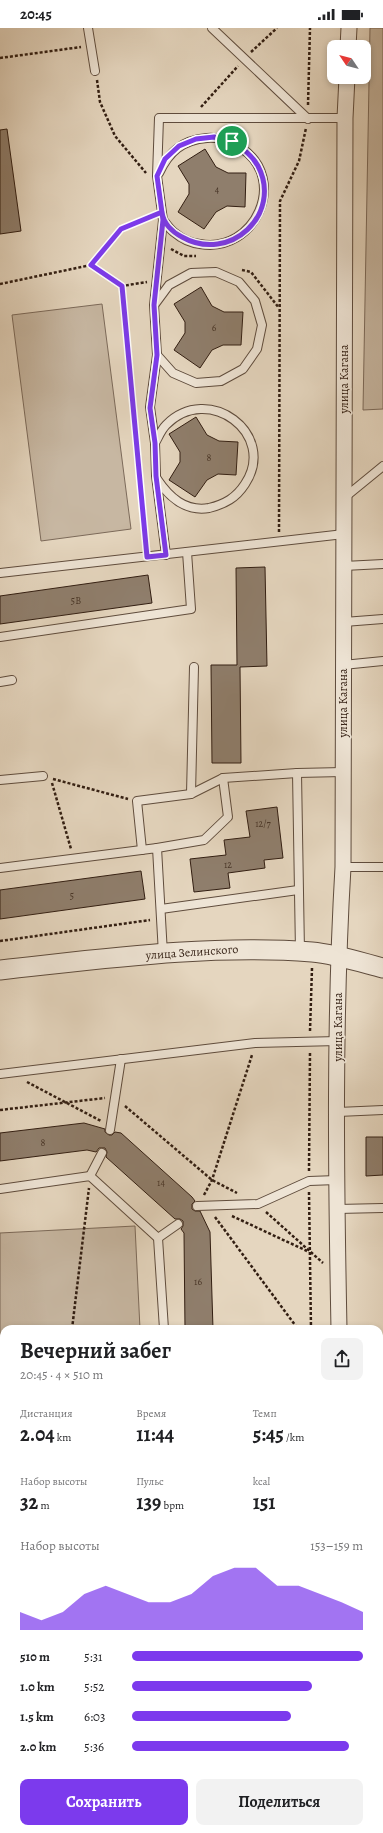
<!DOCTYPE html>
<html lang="ru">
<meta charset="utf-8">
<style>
:root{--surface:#fff;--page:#f2f2f2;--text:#202124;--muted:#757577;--accent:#7c3aed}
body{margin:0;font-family:Alegreya,serif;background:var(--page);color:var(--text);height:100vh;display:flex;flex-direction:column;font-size:15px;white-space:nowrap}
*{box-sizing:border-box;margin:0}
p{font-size:13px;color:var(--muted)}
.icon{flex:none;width:22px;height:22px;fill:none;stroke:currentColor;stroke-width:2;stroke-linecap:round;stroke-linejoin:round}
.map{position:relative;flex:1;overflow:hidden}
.details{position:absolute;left:0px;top:1297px;width:383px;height:508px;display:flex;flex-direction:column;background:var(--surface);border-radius:12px 12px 0 0;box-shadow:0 2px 6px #0003}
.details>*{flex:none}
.needle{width:26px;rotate:305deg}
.fabs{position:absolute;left:327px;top:12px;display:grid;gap:8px}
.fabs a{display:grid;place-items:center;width:44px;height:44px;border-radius:8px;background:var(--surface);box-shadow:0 2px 6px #0003;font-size:20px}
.pin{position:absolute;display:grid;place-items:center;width:34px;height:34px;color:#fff;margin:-17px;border:2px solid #fff;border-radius:50%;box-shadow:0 1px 4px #0007}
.round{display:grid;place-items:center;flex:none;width:42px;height:42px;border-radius:8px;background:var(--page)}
.head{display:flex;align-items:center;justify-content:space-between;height:68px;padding:0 20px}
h1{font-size:22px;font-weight:700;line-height:30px}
.figures{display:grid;grid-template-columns:repeat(3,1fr);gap:6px;height:68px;padding:4px 20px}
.figures div{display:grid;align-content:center}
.figures b{font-size:20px;font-weight:700}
.figures small{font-size:11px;font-weight:400}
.figures p{font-size:11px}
.chart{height:112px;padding:8px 20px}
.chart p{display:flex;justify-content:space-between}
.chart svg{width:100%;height:72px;margin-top:4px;fill:var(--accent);opacity:.7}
.action{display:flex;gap:8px;margin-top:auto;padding:8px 20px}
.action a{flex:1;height:46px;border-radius:8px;background:var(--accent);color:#fff;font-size:16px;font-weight:700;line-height:46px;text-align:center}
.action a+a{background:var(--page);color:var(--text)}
ul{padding:0 20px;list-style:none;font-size:13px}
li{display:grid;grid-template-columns:64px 48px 1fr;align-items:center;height:30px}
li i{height:10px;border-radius:5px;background:var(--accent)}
.status{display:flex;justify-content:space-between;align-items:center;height:28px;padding:0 20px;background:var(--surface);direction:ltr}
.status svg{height:11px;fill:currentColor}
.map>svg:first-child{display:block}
.green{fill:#c7b7a2;stroke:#7c6a5a}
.building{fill:#8f7e6c;stroke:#321e12}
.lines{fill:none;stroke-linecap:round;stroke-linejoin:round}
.service-casing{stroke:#5f4c3d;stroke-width:10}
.minor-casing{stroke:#5f4c3d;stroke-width:17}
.tertiary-casing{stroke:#5f4c3d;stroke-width:21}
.path{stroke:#321e12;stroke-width:2.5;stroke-dasharray:3 2;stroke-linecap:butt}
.service{stroke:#eee4d5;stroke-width:8}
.minor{stroke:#eee4d5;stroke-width:15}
.tertiary{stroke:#eee4d5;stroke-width:19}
.route-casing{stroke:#fff;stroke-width:8}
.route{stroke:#7c3aed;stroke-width:5}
.labels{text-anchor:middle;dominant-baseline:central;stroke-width:3.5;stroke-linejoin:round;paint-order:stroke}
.number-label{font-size:10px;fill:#493628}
.street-label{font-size:12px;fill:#321e12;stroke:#eee4d5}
</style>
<div class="status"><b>20:45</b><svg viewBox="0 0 49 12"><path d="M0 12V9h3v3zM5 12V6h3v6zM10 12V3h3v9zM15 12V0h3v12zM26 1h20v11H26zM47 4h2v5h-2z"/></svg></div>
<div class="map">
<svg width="383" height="1805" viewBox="0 0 383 1805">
<rect width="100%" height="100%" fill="#e5d6bf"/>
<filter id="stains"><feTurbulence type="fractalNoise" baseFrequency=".005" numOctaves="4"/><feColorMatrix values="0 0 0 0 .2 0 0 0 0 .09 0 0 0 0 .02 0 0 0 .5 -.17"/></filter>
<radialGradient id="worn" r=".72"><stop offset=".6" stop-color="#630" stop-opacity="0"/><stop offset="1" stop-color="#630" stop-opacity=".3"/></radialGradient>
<!-- green -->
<g class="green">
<polygon points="370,0 383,0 383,381 363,382"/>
<polygon points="102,276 131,501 41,513 12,287"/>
<polygon points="135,1198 140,1301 4,1301 4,1337 0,1337 0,1205"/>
</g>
<!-- building -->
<g class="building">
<polygon points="7,101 21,203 0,206 0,102"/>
<polygon points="205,121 216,139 228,145 246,145 245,179 227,178 216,184 204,201 178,184 189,166 189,156 178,138"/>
<polygon points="201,259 212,278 224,284 243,284 241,317 223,317 212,322 200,340 174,322 185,305 185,294 174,276"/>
<polygon points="196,389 207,407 219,413 238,414 236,447 218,446 207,452 195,469 169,452 180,434 180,424 169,406"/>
<polygon points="265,539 267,638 240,639 241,735 212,735 211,637 237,637 236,540"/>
<polygon points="148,547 152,575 0,596 0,568"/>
<polygon points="277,779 283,830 264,832 265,840 228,845 230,860 194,864 190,831 226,827 224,812 250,809 246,783"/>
<polygon points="141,843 145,871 0,891 0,862"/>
<polygon points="84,1095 105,1101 105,1104 109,1107 112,1107 115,1104 121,1105 192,1169 195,1173 192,1176 192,1181 195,1183 200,1183 210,1204 213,1301 185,1301 184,1205 181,1201 183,1198 183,1193 180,1191 175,1191 106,1129 107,1124 105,1120 99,1120 96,1124 87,1122 0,1133 0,1105"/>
<polygon points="366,1109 383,1109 383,1147 366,1148"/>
</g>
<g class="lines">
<!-- service casing -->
<g class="service-casing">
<g id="service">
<polyline points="88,0 95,43"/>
<polyline points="212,0 308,91"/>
<path d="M159,145C169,124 182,112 207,110C220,109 231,113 241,120C289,151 255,226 200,216C191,215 182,211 175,205C170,202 167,196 163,192"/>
<polyline points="155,276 169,257 191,245 216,244 239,254 255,273 262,297 257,321 243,341 221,353 196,355 173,345 157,327"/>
<path d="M155,415C158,410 161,402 166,397C208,354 278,406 245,456C236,470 225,476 209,480C185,484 169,469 157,451"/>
<polyline points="344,470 383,438"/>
<polyline points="166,527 156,448 155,415 150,379 157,327 154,277 163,192 157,148 159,90 345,90"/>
<polyline points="344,538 383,536"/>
<polyline points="0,545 344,506"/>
<polyline points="344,594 383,591"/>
<polyline points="0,609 191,581 187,524"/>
<polyline points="343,637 383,633"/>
<polyline points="0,654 12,652"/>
<polyline points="297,745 300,924"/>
<polyline points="0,752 43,748"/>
<polyline points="191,766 194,639"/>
<polyline points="157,820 204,812 228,789 223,750"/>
<polyline points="142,822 137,773 191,766 223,750 297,745 343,744"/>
<polyline points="343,839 383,839"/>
<polyline points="0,840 157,820 163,926"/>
<polyline points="161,881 298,862"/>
<polyline points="0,1046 255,1015 338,1013"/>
<polyline points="338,1084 383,1082"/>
<polyline points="110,1102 121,1031"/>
<polyline points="90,1148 102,1125"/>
<polyline points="0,1161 90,1148 158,1210 164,1301"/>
<polyline points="197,1178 258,1176 309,1153 337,1152"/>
<polyline points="337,1181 383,1180"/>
<polyline points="158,1210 178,1196"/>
<polyline points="0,1352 4,1351"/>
<polyline points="379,1355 383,1355"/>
<polyline points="379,1502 383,1502"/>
<polyline points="0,1515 4,1515"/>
<polyline points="0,1523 4,1523"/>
</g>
</g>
<!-- minor casing -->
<g class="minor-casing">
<g id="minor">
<polyline points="348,19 349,0"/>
<path d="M339,1301C336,1147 334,992 343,839L345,90L347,49"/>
<polyline points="335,1801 335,1805"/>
</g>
</g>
<!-- tertiary casing -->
<g class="tertiary-casing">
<path id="tertiary" d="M0,942C103,931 208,916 312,924C335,926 360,934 383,940"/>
</g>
<!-- path -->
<g class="path">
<polyline points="251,24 277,0"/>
<polyline points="0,30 81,19"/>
<polyline points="97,52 100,74 115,108 146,145"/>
<polyline points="308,77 310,0"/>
<polyline points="201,79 238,38"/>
<polyline points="171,221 184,228 196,228"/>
<polyline points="91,237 121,201 152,188"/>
<polyline points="242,242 251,244 279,280"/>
<polyline points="0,256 91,237 122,258"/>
<polyline points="279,504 280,173 299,133 306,100"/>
<polyline points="146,518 122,258 147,254"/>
<polyline points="53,751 128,771"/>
<polyline points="52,755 71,821"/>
<polyline points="0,913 150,892"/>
<polyline points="310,1003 312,940"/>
<polyline points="27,1054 101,1093"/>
<polyline points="125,1078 212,1152 237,1165"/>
<polyline points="0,1082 105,1070"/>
<polyline points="309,1143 310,1024"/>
<polyline points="309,1164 311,1301"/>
<polyline points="204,1167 212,1152 252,1027"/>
<polyline points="266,1184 323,1235"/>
<polyline points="232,1188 307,1223"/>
<polyline points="215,1189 298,1301"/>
<polyline points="72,1301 89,1160"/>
<polyline points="289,1805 289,1801"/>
</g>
<!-- service -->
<use href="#service" class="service"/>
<!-- minor -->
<use href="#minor" class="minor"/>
<!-- tertiary -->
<use href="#tertiary" class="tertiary"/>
</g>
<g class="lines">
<!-- route casing -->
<g class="route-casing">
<path id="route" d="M232,113L214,109L196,111L179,118L165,131L157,148L163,192L154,277L157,327L150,380L155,415L156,448L166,527L147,529L122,258L91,237L121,201L162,184C163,195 172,204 182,209C230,236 283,186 258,138C252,127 242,120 232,113"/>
</g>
<!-- route -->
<use href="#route" class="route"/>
</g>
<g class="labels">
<!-- number labels -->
<g class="number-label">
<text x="217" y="161">4</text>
<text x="214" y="299">6</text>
<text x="209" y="429">8</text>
<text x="76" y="572">5В</text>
<text x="263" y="795">12/7</text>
<text x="228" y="836">12</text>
<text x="72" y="867">5</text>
<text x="43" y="1114">8</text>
<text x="161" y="1154">14</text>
<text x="198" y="1253">16</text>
</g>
<!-- street labels -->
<g class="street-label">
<text transform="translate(344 351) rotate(-90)">улица Кагана</text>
<text transform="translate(343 675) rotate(-90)">улица Кагана</text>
<text transform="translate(192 924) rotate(-4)">улица Зелинского</text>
<text transform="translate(338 999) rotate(-90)">улица Кагана</text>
</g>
</g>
<rect width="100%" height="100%" filter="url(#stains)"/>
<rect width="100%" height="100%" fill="url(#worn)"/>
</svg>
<div class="fabs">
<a><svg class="needle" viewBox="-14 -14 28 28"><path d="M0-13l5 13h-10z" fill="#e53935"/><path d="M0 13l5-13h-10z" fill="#757577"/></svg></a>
</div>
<div class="pin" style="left:232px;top:113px;background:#1e9e55"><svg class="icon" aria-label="arrive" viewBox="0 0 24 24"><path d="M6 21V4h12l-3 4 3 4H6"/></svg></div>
<section class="details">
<div class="head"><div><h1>Вечерний забег</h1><p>20:45 · 4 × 510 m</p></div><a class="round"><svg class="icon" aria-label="share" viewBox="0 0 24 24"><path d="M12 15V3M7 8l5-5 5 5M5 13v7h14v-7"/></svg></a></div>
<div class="figures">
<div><p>Дистанция</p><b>2.04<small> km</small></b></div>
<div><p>Время</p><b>11:44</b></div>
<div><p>Темп</p><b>5:45<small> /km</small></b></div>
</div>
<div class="figures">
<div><p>Набор высоты</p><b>32<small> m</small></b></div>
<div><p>Пульс</p><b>139<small> bpm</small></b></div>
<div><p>kcal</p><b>151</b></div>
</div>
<div class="chart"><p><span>Набор высоты</span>153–159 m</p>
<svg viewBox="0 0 160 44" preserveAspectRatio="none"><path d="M0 44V33L10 38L20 33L30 22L40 17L50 22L60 27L70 27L80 22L90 11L100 6L110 6L120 17L130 17L140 22L150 27L160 33V44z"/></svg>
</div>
<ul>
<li><b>510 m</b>5:31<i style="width:100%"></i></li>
<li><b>1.0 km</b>5:52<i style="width:78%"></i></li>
<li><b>1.5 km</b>6:03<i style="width:69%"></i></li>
<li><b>2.0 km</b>5:36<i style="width:94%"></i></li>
</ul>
<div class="action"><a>Сохранить</a><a>Поделиться</a></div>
</section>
</div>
